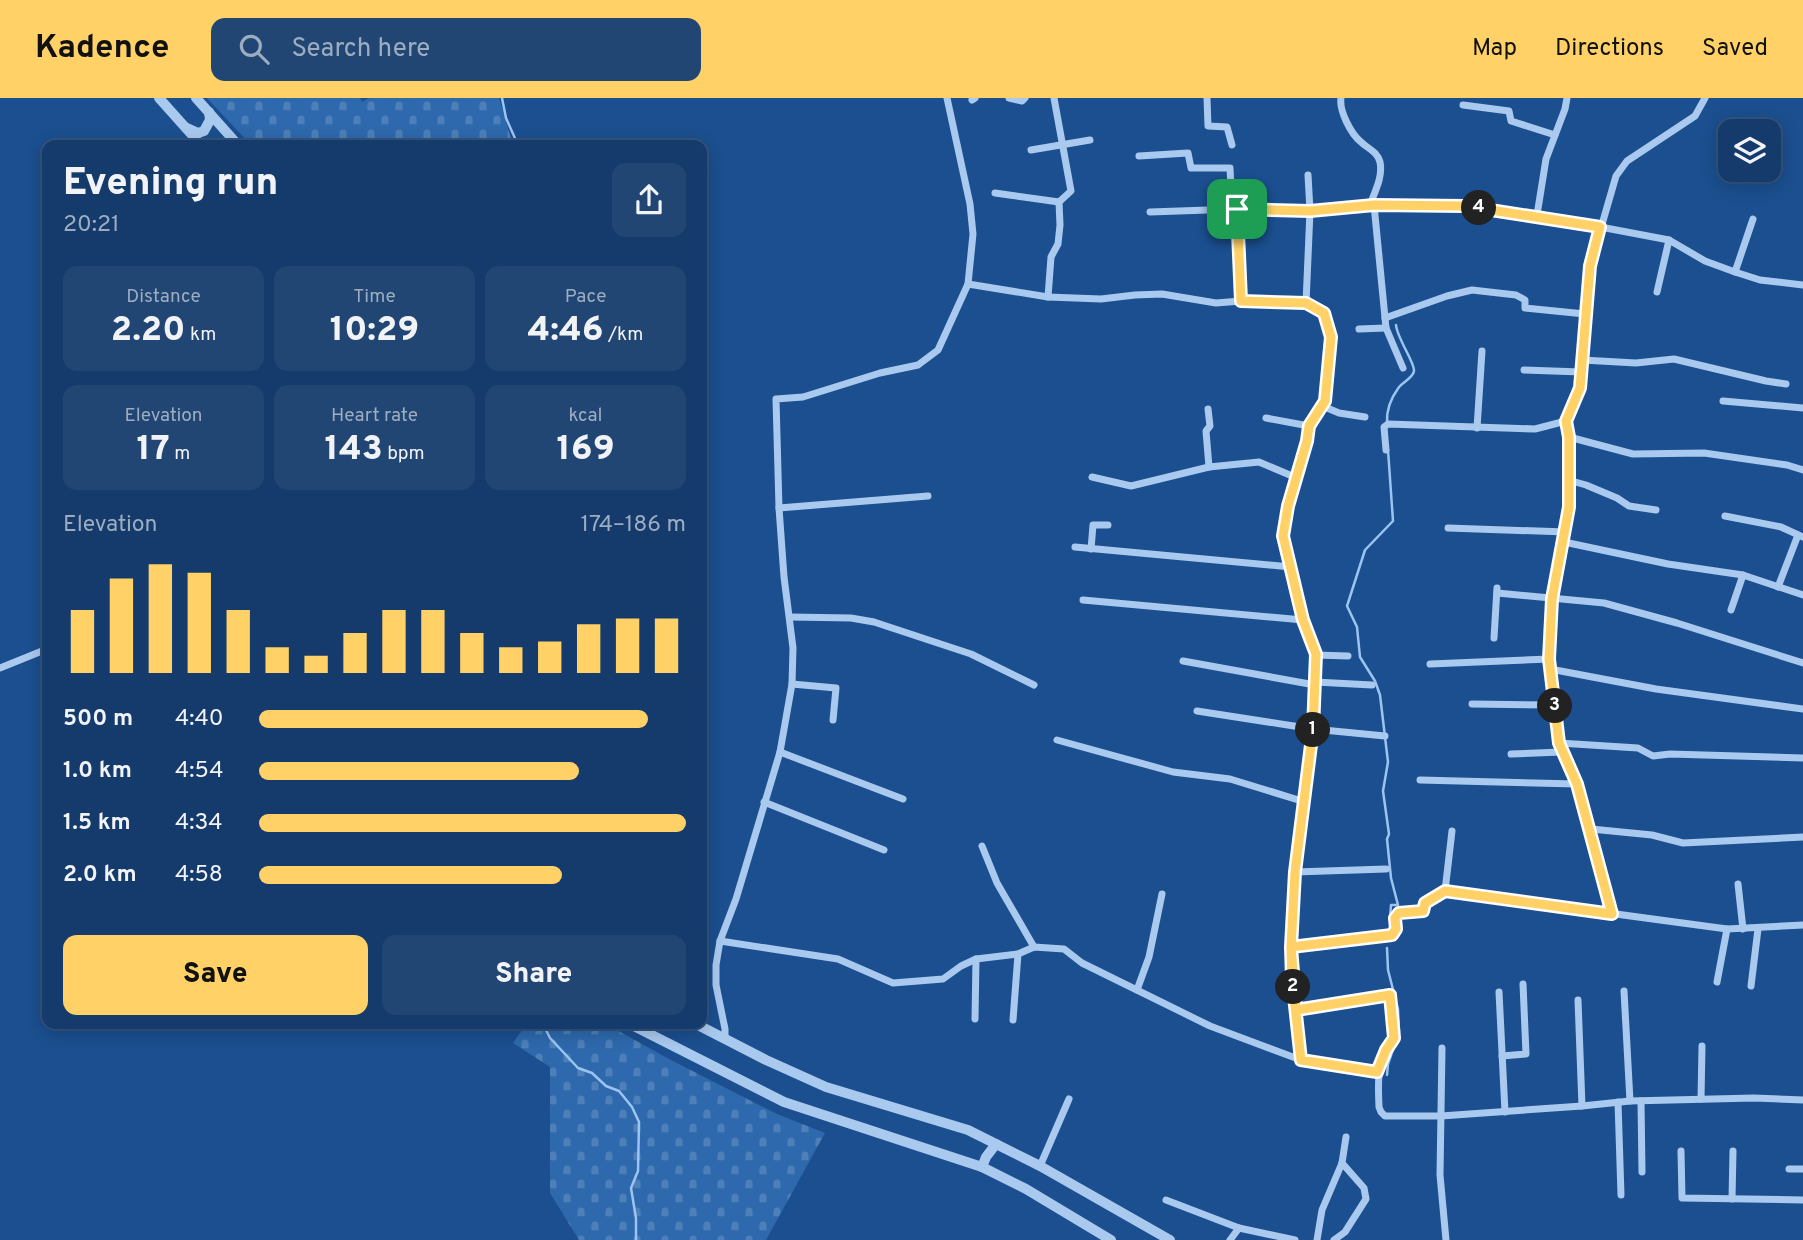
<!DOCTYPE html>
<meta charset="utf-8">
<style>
:root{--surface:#143b6b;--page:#214673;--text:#f1f3f6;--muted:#9dadc1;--line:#33557e;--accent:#ffd166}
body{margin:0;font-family:Overpass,sans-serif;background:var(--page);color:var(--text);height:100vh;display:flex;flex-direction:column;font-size:26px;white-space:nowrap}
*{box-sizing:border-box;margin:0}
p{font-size:23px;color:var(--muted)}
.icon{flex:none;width:38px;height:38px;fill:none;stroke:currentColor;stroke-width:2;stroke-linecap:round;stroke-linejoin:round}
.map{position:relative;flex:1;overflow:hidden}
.drawer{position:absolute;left:42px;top:42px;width:665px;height:889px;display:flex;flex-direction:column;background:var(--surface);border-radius:14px;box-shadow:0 4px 18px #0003,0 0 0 2px var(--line)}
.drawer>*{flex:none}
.tools{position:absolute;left:1718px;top:21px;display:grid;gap:14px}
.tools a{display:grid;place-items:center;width:63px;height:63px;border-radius:14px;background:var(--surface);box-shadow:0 4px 18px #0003,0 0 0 2px var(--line);font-size:35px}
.pin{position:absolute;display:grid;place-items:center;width:60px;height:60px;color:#fff;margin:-30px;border-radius:14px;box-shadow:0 4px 10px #0006}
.km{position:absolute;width:35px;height:35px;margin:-18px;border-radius:50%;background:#222;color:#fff;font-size:19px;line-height:35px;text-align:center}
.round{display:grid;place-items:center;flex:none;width:74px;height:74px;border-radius:14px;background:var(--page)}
.headline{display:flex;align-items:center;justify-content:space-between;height:119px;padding:0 21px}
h1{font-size:38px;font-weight:800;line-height:52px}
.stats{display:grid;grid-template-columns:repeat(3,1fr);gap:10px;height:119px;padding:7px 21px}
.stats div{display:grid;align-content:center;border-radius:14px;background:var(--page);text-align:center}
.stats b{font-size:35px;font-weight:800}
.stats small{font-size:19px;font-weight:400}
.stats p{font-size:19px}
.chart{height:196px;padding:14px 21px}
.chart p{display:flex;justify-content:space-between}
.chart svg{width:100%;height:126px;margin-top:7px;stroke:var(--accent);stroke-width:6}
.cta{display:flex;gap:14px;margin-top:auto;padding:14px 21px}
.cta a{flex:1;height:80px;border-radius:14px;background:var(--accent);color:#111;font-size:28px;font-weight:800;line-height:80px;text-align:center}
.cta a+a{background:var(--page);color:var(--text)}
ul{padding:0 21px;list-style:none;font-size:23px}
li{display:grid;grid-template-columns:112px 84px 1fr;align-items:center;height:52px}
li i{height:18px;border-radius:9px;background:var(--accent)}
header{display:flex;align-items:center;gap:42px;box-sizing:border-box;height:98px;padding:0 35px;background:var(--accent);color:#111}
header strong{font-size:33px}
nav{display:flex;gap:38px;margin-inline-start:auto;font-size:24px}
.search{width:490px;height:63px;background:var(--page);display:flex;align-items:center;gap:18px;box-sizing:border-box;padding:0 24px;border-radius:14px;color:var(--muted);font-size:26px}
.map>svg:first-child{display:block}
.cemetery{fill:url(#cemetery-stones)}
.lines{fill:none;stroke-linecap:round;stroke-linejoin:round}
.stream{stroke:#9cc4f0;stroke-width:2.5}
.minor{stroke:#a9c9ee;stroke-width:7}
.tertiary{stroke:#a9c9ee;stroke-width:10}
.route-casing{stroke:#fff;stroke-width:14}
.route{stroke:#ffd166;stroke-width:9}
</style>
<header>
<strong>Kadence</strong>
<div class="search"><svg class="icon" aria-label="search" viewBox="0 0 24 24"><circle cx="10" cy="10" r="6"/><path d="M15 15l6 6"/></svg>Search here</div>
<nav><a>Map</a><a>Directions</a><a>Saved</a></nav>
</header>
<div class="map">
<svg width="1803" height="1142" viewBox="0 0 1803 1142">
<defs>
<pattern id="cemetery-stones" width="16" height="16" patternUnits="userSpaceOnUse" patternTransform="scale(1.75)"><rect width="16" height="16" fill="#2e69ad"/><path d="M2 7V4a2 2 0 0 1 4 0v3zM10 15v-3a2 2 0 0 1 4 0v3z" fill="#4d80b9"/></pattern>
</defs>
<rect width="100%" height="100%" fill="#1b4f8f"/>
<!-- cemetery -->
<g class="cemetery">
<polygon points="207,0 360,0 362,4 369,0 499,0 513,47 251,47"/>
<polygon points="526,926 606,926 669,961 777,1016 825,1035 766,1142 579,1142 550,1095 550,969 513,945"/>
</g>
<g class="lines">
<!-- stream -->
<g class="stream">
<polyline points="502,0 506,20 518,47"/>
<path d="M1387,325C1386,311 1391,300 1399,289C1404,283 1413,280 1414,273C1415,265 1397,240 1396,227"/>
<polyline points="1388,352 1393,423 1365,452 1347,508 1357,529 1360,559 1375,583 1380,597 1388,664 1383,693 1389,736 1387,741 1391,780 1398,807 1391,807 1390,820"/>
<polyline points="543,926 550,940 578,970 592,975 606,988 619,993 632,1009 639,1024 638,1073 631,1090 636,1120 636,1142"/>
<polyline points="1387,977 1388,966 1399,934 1398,911 1388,872 1387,850"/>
</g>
<!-- minor -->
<g class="minor">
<polyline points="1009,0 1022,3 1025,0"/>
<polyline points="1054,0 1071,93 1059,104"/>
<polyline points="1207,0 1208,28 1227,29 1232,47"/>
<path d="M1341,0C1339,13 1351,36 1361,44C1368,51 1377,53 1380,64C1383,79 1375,93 1370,107"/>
<polyline points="972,2 975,0"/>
<polyline points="1463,7 1509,13 1511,23 1555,37"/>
<polyline points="1031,52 1090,42"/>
<polyline points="1139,58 1188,55 1191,70 1230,70 1232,111"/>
<polyline points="995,95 1059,104"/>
<polyline points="1374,107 1386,230 1403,270"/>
<polyline points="1237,111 1241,203"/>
<polyline points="1150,114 1237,111 1310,113 1374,107 1465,108 1537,117 1669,142 1705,163 1735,174 1760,182 1803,187"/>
<polyline points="1537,117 1546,61 1565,11 1567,0"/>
<polyline points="1735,174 1753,121"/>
<polyline points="968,186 1048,199 1101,201 1135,197 1162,196 1216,205 1241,203 1306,205 1324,215 1331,239 1325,303 1309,328 1307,343 1288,408 1283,438 1303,522 1316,557 1313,631 1295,774 1291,849 1292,880 1301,962"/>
<polyline points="1657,194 1669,142"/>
<polyline points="1048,199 1051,159 1058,146 1060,127 1059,104"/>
<polyline points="1306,205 1310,113 1308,77"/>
<polyline points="1385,220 1447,198 1472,192 1516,197 1525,202 1525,210 1585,216"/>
<polyline points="1359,231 1386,230"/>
<polyline points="1582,262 1636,265 1674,261 1766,283 1786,286"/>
<polyline points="1524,272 1581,274"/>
<polyline points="1723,303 1803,310"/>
<polyline points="1320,307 1339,315 1365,319"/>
<polyline points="1208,311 1210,328 1206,333 1209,369"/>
<polyline points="1266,320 1309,328"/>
<polyline points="1477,330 1482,253"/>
<polyline points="1569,339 1633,356 1704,355 1787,367 1803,372"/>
<polyline points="1386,352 1384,329 1388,326 1535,331 1566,323"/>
<polyline points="1092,379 1131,388 1209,369 1259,364 1297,380"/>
<polyline points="1568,382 1586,387 1617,400 1629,408 1656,412"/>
<polyline points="779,410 928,398"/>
<polyline points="1725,418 1781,429 1803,439"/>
<polyline points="1448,430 1566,434"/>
<polyline points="1564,444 1668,466 1743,477 1803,497"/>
<polyline points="1075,449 1291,469"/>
<polyline points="1091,451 1093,427 1108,427"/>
<polyline points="1778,489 1798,437"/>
<polyline points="1497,495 1604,505 1677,525 1803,565"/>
<polyline points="1083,502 1303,522"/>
<polyline points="1731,512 1743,477"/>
<polyline points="790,519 851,520 874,524 971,556 1034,587"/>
<polyline points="1494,540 1497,490"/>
<polyline points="1316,557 1348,558"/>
<polyline points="1183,563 1315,587"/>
<polyline points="1430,566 1549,561"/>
<polyline points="0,570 47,551"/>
<polyline points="1550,571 1656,591 1803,611"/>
<polyline points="1315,584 1372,587"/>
<polyline points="792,586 836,590 833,622"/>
<polyline points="1472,606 1555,607"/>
<polyline points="1197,613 1313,631 1385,638"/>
<polyline points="1057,642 1173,674 1230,681 1305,704"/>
<polyline points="1559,645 1638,650 1653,658 1670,656 1803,660"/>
<polyline points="780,654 903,701"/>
<polyline points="1511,656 1561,654"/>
<polyline points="1420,682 1577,686"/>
<polyline points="764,704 884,752"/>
<polyline points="1591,731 1652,737 1683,745 1803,739"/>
<polyline points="982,748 997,785 1034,849"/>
<polyline points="1295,774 1386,771"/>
<polyline points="1738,786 1743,831"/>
<polyline points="1445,793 1452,733"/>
<polyline points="1612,816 1577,686 1559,645 1549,561 1552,501 1564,444 1569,409 1569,339 1566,323 1580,290 1590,168 1616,78 1627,63 1695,18 1705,0"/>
<polyline points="720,843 838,861 893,885 943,881 961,868 976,861 1018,856 1034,849 1064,851 1082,865 1210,928 1301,962 1377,974"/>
<polyline points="1291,849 1392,837 1396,831 1395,820 1400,815 1423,813 1425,805 1445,793 1727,831 1803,827"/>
<polyline points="1717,884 1727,831"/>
<polyline points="1751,888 1758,831"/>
<polyline points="1137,892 1149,859 1162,796"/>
<polyline points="1624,893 1630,1003"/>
<polyline points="1499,894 1505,1014"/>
<polyline points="1578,902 1582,1008"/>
<path d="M1296,912L1390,897L1394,940C1376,965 1378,980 1379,1009L1381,1014L1385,1018H1441L1582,1008L1630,1003L1754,1000L1803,1002"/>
<polyline points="975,921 976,861"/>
<polyline points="1013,922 1018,856"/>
<polyline points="725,941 725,931 716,887 716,867 720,843 736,801 780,654 792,586 793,550 784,479 779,410 776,301 803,299 880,275 918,267 938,252 968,186 973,136 970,106 947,0"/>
<polyline points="1442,950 1440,1077 1446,1142"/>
<polyline points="1502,958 1526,956 1523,886"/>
<polyline points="1701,1001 1702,948"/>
<polyline points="1641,1003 1642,1074"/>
<polyline points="1618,1004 1621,1097"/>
<polyline points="1681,1053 1682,1100 1803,1102"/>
<polyline points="1040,1068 1069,1001"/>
<polyline points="1789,1071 1803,1071"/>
<polyline points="1732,1101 1733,1053"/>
<polyline points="1166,1102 1239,1130"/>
<polyline points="1230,1142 1239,1130 1295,1142"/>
<polyline points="1317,1142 1322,1112 1342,1065 1346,1039"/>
<polyline points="1334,1142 1345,1134 1366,1101 1364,1090 1342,1065"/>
</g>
<!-- tertiary -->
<g class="tertiary">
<polyline points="159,0 201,47"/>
<polyline points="196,0 238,47"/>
<polyline points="187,30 198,35 204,33 210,22 209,14"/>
<polyline points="630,926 784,1004 982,1069 1026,1091 1111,1142"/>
<polyline points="696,926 766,962 826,989 968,1032 1040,1068 1170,1142"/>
<polyline points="982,1069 986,1059 996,1046"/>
</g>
</g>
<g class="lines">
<!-- route casing -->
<g class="route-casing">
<polyline id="route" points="1237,111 1241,203 1306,205 1324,215 1331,239 1325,303 1309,328 1307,343 1288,408 1283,438 1303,522 1316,556 1313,631 1295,774 1291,849 1292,880 1301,962 1377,974 1386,952 1394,940 1390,897 1296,912 1291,849 1392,837 1396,831 1395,820 1399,815 1423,813 1425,805 1445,793 1612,816 1577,686 1559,645 1549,561 1552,501 1569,409 1569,339 1566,323 1580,290 1590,168 1600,129 1465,108 1374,107 1310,113 1237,111"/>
</g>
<!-- route -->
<use href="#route" class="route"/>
</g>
</svg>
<div class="tools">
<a><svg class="icon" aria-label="layers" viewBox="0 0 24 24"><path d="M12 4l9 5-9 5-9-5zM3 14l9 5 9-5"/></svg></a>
</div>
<div class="pin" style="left:1237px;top:111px;background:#1e9e55"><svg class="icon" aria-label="arrive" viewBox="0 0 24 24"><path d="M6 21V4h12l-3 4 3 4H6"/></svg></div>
<b class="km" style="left:1313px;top:632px">1</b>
<b class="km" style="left:1293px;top:889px">2</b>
<b class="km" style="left:1555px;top:608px">3</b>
<b class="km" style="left:1479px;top:110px">4</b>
<section class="drawer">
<div class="headline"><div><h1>Evening run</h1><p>20:21</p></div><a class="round"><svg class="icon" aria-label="share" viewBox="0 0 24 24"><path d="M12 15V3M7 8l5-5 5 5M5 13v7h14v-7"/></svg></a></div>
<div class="stats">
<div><p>Distance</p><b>2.20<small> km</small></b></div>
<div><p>Time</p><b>10:29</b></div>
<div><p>Pace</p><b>4:46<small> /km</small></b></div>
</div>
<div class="stats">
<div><p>Elevation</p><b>17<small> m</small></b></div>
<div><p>Heart rate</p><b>143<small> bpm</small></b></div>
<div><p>kcal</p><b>169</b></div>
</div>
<div class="chart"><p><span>Elevation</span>174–186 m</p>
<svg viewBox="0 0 160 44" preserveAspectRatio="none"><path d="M5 44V22M15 44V11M25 44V6M35 44V9M45 44V22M55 44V35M65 44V38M75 44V30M85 44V22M95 44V22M105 44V30M115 44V35M125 44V33M135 44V27M145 44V25M155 44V25"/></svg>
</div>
<ul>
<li><b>500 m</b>4:40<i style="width:91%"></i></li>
<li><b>1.0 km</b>4:54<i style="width:75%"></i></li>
<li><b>1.5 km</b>4:34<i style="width:100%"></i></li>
<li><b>2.0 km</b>4:58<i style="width:71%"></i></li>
</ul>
<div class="cta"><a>Save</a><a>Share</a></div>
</section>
</div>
